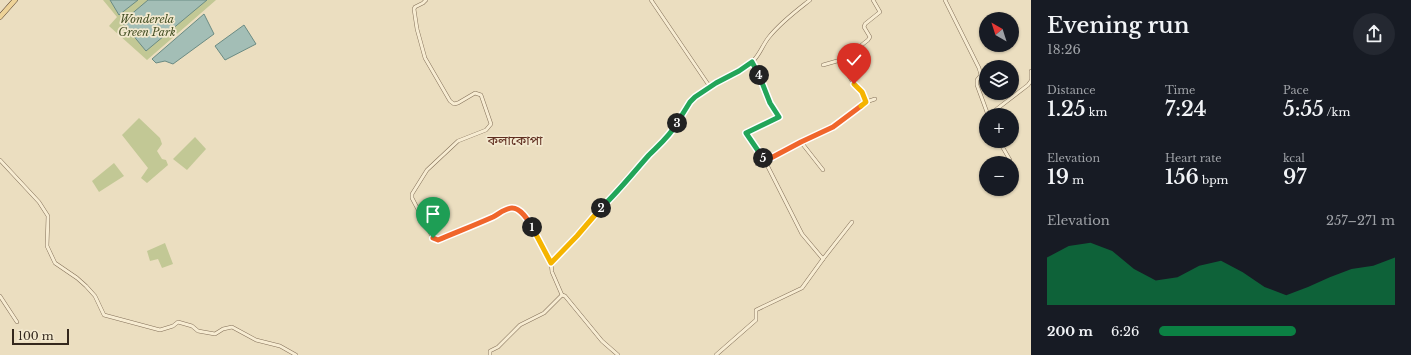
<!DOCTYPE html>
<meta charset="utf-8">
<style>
:root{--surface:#171b24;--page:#242831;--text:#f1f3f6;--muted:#9ea1a6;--accent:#0b8043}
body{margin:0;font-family:"Libre Baskerville","Noto Sans Bengali",serif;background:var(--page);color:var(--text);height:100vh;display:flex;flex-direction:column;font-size:15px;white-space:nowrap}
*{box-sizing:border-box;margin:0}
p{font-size:13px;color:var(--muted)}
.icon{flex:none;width:22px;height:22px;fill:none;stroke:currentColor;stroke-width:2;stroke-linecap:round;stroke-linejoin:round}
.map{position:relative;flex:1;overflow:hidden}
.side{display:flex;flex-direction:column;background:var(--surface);width:380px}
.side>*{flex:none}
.needle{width:26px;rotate:321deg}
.buttons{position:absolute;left:979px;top:12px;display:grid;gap:8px}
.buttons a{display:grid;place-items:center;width:40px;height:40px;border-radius:50%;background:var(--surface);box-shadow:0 1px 3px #0004;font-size:20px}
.scale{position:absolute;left:12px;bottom:10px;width:57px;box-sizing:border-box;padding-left:4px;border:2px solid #34281d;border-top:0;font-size:11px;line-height:14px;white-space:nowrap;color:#34281d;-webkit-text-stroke:3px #f3e9cf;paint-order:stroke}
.pin{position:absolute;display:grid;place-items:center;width:34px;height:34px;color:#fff;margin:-41px -17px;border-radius:50% 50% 50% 0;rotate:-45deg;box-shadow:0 0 4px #0007}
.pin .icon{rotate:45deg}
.km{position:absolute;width:20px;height:20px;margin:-10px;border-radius:50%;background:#222;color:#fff;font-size:11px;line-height:20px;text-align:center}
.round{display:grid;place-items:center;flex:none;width:42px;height:42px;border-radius:21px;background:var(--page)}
.summary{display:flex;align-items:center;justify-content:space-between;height:68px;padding:0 16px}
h1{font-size:22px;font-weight:600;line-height:30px}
.stats{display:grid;grid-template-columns:repeat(3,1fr);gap:6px;height:68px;padding:4px 16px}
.stats div{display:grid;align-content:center}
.stats b{font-size:20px;font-weight:600}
.stats small{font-size:11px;font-weight:400}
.stats p{font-size:11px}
.chart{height:112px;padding:8px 16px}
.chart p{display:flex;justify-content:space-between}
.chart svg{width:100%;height:72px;margin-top:4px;fill:var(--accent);opacity:.7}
ul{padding:0 16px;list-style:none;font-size:13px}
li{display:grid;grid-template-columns:64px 48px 1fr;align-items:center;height:30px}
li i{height:10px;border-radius:5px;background:var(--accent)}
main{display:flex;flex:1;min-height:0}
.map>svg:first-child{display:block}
.green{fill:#c2c895}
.water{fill:#a3beb6;stroke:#6b8b83}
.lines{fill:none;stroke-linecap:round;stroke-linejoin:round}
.street-casing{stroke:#837059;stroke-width:4}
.primary-casing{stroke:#513e2d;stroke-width:5.5}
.street{stroke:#f7ecd2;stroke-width:3}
.primary{stroke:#eed398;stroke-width:4.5}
.split-1-casing{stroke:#fff;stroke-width:8}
.split-2-casing{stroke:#fff;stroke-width:8}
.split-3-casing{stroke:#fff;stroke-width:8}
.split-4-casing{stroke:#fff;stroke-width:8}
.split-5-casing{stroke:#fff;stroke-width:8}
.split-6-casing{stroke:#fff;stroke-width:8}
.split-7-casing{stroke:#fff;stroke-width:8}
.split-1{stroke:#f0652b;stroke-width:5}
.split-2{stroke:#f5b400;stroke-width:5}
.split-3{stroke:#22a559;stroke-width:5}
.split-4{stroke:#22a559;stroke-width:5}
.split-5{stroke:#22a559;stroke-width:5}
.split-6{stroke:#f0652b;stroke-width:5}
.split-7{stroke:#f5b400;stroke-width:5}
.labels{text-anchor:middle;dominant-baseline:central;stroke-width:3.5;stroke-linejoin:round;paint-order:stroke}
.park-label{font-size:11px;font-style:italic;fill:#444f24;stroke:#f3e9cf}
.quarter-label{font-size:13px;fill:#5e2c1e;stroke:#f3e9cf}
</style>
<main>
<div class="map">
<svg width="1031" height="355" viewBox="0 0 1031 355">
<rect width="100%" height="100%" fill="#ebdec0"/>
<!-- green -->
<g class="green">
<polygon points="103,0 216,0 147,60 109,26 117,17"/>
<polygon points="139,118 160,138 162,144 157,151 162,159 166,160 168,165 147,183 141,178 148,168 122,135"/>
<polygon points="195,137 206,149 187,170 173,159"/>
<polygon points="114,163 124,176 99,192 92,181"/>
<polygon points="165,243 173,264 162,268 158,259 150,261 147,251"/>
</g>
<!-- water -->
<g class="water">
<polygon points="110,0 138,0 119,15"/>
<polygon points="148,0 207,0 146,51 122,22"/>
<polygon points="204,14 214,34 173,64 165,61 156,63 152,59"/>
<polygon points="244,25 256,44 225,60 215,46"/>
</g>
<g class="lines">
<!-- street casing -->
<g class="street-casing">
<g id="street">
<path d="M426,0L423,3L415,7L414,9L417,29L425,58L450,101L454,104L458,103L475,93L481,95L491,124L486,130L458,141L427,170L412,194V198L433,238L438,240L505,210C508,209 511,208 514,209C530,212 544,249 551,263"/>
<polyline points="945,0 979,68 981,75 977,80 977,85 988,115"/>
<polyline points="844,59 849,76 854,84 862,91 866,102 875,99"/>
<polyline points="752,62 771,103 779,117 746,133 765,161 802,234 823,259 852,222"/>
<polyline points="823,65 844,59 868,40 870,37 864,27 865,24 880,12 873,0"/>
<polyline points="1031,71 1031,79"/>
<path d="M710,87C724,79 740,72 752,62C760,55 763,44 769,37C781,22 796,11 810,0"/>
<polyline points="989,115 1028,85 1031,81"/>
<polyline points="999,141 1010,160"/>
<polyline points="801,142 823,170"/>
<polyline points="0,160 39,202 48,216 47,246 55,263 77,278 86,286 95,296 104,315 160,330 173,326 178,322 192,326 198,331 215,334 223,329 232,327 256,340 280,346 296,355"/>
<polyline points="757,164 769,159 801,142 833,127 866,102"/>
<polyline points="562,295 565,296 602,341 618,355"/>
<polyline points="0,296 17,322"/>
<polyline points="490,355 490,351 498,347 520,325 544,313 562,295 552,272 551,263 619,191 649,155 672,131 690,102 710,87 651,0"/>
<polyline points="716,355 756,320 756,310 802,288 823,259"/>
</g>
</g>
<!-- primary casing -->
<g class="primary-casing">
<polyline id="primary" points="0,17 15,0"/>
</g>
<!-- street -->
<use href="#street" class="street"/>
<!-- primary -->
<use href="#primary" class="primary"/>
</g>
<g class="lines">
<!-- split-1 casing -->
<g class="split-1-casing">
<path id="split-1" d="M433,238L438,240C457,232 475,225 493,217C499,214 505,208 512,208C521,208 528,220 532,227"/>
</g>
<!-- split-2 casing -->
<g class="split-2-casing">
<polyline id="split-2" points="532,227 551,263 577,236 601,208"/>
</g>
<!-- split-3 casing -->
<g class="split-3-casing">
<path id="split-3" d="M601,208C618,192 633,173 649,155C659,145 670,136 677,123"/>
</g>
<!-- split-4 casing -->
<g class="split-4-casing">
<polyline id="split-4" points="677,123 690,102 695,97 716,83 739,71 752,62 759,75"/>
</g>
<!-- split-5 casing -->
<g class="split-5-casing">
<polyline id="split-5" points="759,75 770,103 779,117 746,133 763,158"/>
</g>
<!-- split-6 casing -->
<g class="split-6-casing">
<polyline id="split-6" points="763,158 765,161 769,159 801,142 833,127 861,106"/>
</g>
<!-- split-7 casing -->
<g class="split-7-casing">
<polyline id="split-7" points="854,84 862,92 866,102 861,106"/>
</g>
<!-- split-1 -->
<use href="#split-1" class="split-1"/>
<!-- split-2 -->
<use href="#split-2" class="split-2"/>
<!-- split-3 -->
<use href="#split-3" class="split-3"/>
<!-- split-4 -->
<use href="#split-4" class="split-4"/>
<!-- split-5 -->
<use href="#split-5" class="split-5"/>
<!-- split-6 -->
<use href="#split-6" class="split-6"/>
<!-- split-7 -->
<use href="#split-7" class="split-7"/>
</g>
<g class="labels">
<!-- park labels -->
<g class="park-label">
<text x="147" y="19">Wonderela<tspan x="147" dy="13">Green Park</tspan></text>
</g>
<!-- quarter labels -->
<g class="quarter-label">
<text x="515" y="140">কলাকোপা</text>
</g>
</g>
</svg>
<div class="buttons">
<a><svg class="needle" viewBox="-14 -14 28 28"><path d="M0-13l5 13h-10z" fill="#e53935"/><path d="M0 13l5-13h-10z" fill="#9ea1a6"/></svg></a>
<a><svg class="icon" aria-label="layers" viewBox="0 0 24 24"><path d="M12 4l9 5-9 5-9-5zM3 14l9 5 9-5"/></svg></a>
<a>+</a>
<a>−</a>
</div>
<div class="scale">100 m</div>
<div class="pin" style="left:433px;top:238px;background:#1e9e55"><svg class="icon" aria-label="arrive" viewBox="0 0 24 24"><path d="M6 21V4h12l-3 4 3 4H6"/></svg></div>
<div class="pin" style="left:854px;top:84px;background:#d93025"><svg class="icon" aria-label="check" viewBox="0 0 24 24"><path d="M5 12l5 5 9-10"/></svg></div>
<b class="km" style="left:532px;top:227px">1</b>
<b class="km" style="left:601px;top:208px">2</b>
<b class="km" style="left:677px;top:123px">3</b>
<b class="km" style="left:759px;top:75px">4</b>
<b class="km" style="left:763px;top:158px">5</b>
</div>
<section class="side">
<div class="summary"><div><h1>Evening run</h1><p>18:26</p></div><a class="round"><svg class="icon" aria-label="share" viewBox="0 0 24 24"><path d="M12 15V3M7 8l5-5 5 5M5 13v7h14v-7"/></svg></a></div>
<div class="stats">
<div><p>Distance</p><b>1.25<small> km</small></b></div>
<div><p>Time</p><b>7:24</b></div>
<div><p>Pace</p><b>5:55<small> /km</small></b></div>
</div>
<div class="stats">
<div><p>Elevation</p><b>19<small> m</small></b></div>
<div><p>Heart rate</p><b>156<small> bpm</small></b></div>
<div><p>kcal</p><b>97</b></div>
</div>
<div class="chart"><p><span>Elevation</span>257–271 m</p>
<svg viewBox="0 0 160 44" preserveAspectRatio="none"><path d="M0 44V15L10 8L20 6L30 11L40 22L50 29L60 27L70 20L80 17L90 24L100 33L110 38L120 33L130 27L140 22L150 20L160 15V44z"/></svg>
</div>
<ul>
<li><b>200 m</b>6:26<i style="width:58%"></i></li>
</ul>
</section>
</main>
